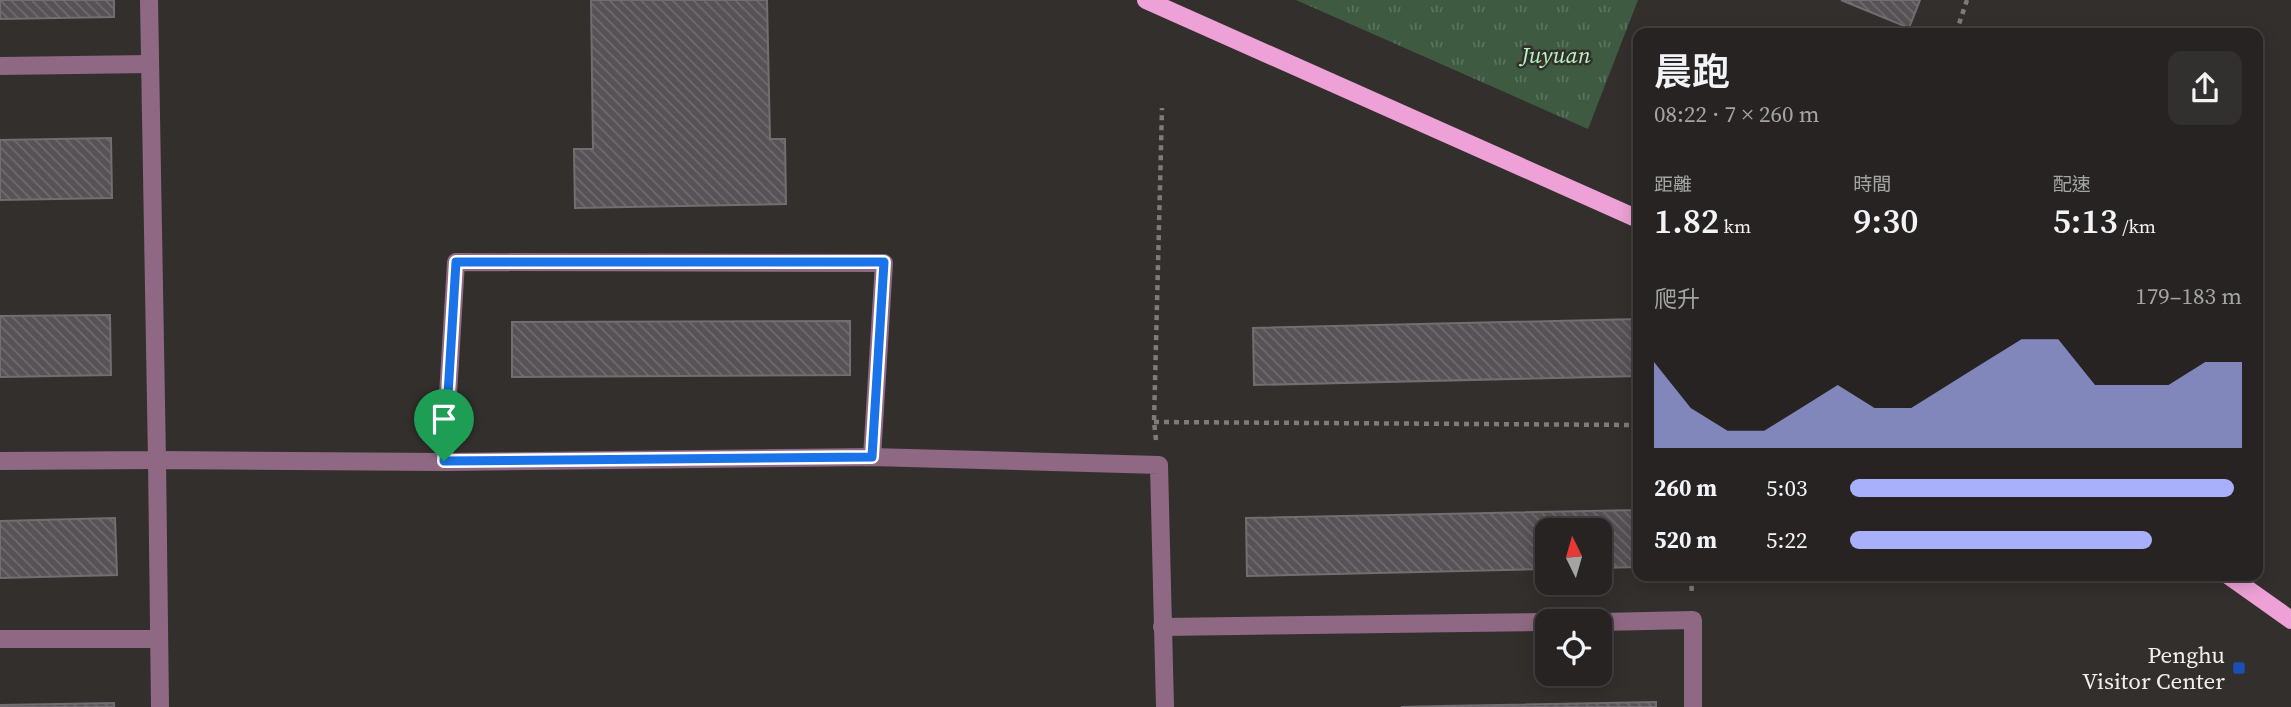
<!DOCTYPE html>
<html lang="zh-TW">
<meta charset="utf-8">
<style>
:root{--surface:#262322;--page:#322f2f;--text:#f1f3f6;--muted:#a4a4a5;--line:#424040;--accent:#a8b0fc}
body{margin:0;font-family:"Source Serif 4","Noto Sans TC",serif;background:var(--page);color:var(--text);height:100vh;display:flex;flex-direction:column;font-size:26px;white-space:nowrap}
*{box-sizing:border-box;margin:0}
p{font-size:23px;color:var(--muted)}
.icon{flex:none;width:38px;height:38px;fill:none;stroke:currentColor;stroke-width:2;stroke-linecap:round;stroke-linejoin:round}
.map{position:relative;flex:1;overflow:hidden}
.panel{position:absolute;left:1633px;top:28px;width:630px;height:553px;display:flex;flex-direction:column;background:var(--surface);border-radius:14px;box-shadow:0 4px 18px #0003,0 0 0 2px var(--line)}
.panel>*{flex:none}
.needle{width:46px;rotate:355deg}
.fabs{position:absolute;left:1535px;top:518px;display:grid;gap:14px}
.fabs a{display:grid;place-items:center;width:77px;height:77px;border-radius:14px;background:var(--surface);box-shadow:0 4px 18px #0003,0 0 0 2px var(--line);font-size:35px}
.pin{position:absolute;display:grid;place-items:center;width:60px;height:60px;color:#fff;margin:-72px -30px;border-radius:50% 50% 50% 0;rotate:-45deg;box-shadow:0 0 7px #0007}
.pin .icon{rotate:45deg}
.round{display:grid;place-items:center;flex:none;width:74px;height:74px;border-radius:14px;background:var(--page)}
.headline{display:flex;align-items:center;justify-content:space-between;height:119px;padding:0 21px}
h1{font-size:38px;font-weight:600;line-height:52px}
.figures{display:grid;grid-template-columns:repeat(3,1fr);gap:10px;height:119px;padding:7px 21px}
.figures div{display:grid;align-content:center}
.figures b{font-size:35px;font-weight:600}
.figures small{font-size:19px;font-weight:400}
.figures p{font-size:19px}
.chart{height:196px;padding:14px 21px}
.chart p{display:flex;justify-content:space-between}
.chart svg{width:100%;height:126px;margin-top:7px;fill:var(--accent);opacity:.7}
ul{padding:0 21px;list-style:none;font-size:23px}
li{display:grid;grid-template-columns:112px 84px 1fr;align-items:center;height:52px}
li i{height:18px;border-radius:9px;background:var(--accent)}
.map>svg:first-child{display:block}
.grass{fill:url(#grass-tufts)}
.building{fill:url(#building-back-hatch);stroke:#726d70;stroke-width:2}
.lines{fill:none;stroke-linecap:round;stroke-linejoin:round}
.path{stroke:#7f7b79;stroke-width:4.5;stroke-dasharray:5 5;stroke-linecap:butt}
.minor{stroke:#8f6983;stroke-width:18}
.major{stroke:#eea1d6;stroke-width:18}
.route-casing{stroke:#fff;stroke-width:14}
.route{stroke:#1a73e8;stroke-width:9}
.transit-dot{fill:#1a4fb4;stroke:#332f2d;stroke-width:2.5}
.labels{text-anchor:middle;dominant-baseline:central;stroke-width:5;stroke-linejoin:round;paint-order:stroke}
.park-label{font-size:23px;font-style:italic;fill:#b4f6bb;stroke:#332f2d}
.poi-label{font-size:23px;fill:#f2efee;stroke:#332f2d;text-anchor:end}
</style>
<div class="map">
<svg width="2291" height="707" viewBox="0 0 2291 707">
<defs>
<pattern id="grass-tufts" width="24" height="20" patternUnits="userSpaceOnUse" patternTransform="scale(1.75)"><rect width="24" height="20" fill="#3e5b42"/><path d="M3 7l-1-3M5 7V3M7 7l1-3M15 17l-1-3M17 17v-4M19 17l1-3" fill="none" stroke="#5a735e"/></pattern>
<pattern id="building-back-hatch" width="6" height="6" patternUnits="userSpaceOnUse" patternTransform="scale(1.75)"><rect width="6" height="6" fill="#565255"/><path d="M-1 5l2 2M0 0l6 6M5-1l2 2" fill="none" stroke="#6f6b6e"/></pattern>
</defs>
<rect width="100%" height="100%" fill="#332f2d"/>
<!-- grass -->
<polygon class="grass" points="1296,0 1638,0 1588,129"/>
<!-- building -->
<g class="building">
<polygon points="0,0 114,0 114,17 0,19"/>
<polygon points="591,0 767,0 770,139 785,139 786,204 575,208 574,149 593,149"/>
<polygon points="1841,0 1920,0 1909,28"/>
<polygon points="111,138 112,198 0,200 0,140"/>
<polygon points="110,315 111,375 0,377 0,316"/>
<polygon points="1638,319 1638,376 1254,385 1253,328"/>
<polygon points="850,321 850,375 512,377 512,322"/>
<polygon points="1638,510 1638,567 1600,568 1600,530 1547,530 1547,569 1247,576 1246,518"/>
<polygon points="115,518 117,575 0,578 0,521"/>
<polygon points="1656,702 1656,707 1401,707 1442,706"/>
<polygon points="114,703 114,707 0,707 0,705"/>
</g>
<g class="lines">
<!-- path -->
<g class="path">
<polyline points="1956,33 1967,0"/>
<polyline points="1154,422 1638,425"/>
<polyline points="1156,440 1154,422 1162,108"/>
<polyline points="1691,576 1692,595"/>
</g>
<!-- minor -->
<g class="minor">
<polyline points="0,66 150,64"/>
<polyline points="0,461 157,460 149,0"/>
<polyline points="444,462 456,262 884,263 872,457"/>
<polyline points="1600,622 1693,620 1693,707"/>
<polyline points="1162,627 1547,622"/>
<polyline points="0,639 158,639"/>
<polyline points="160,707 157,460 444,462 872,457 1159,465 1165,707"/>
</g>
<!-- major -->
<g class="major">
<polyline points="1146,0 1638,219"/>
<polyline points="2229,576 2291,620"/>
</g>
</g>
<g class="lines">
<!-- route casing -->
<g class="route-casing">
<polygon id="route" points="456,262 884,262 872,457 444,461"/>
</g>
<!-- route -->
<use href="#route" class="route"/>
</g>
<!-- markers -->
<rect class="transit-dot" x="2232" y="661" width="14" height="14" rx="3.5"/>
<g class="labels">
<!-- park labels -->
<g class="park-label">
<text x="1556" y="55">Juyuan</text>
</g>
<!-- poi labels -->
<g class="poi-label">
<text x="2225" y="655">Penghu<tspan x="2225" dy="26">Visitor Center</tspan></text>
</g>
</g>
</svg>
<div class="fabs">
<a><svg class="needle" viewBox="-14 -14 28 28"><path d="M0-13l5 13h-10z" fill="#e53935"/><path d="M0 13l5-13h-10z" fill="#a4a4a5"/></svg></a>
<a><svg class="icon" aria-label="locate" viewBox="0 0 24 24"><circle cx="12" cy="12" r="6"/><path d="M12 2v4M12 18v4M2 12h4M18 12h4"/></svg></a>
</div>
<div class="pin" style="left:444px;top:461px;background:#1e9e55"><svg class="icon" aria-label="arrive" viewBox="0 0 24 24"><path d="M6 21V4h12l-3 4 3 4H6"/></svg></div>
<section class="panel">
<div class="headline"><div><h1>晨跑</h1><p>08:22 · 7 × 260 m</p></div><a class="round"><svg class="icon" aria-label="share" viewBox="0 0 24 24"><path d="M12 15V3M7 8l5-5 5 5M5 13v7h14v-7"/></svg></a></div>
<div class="figures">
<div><p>距離</p><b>1.82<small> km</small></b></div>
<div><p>時間</p><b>9:30</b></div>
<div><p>配速</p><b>5:13<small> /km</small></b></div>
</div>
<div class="chart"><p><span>爬升</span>179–183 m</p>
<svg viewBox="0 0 160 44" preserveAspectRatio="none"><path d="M0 44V14L10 30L20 38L30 38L40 30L50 22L60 30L70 30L80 22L90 14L100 6L110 6L120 22L130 22L140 22L150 14L160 14V44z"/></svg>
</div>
<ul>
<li><b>260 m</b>5:03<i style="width:98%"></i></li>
<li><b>520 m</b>5:22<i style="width:77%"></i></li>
</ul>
</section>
</div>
